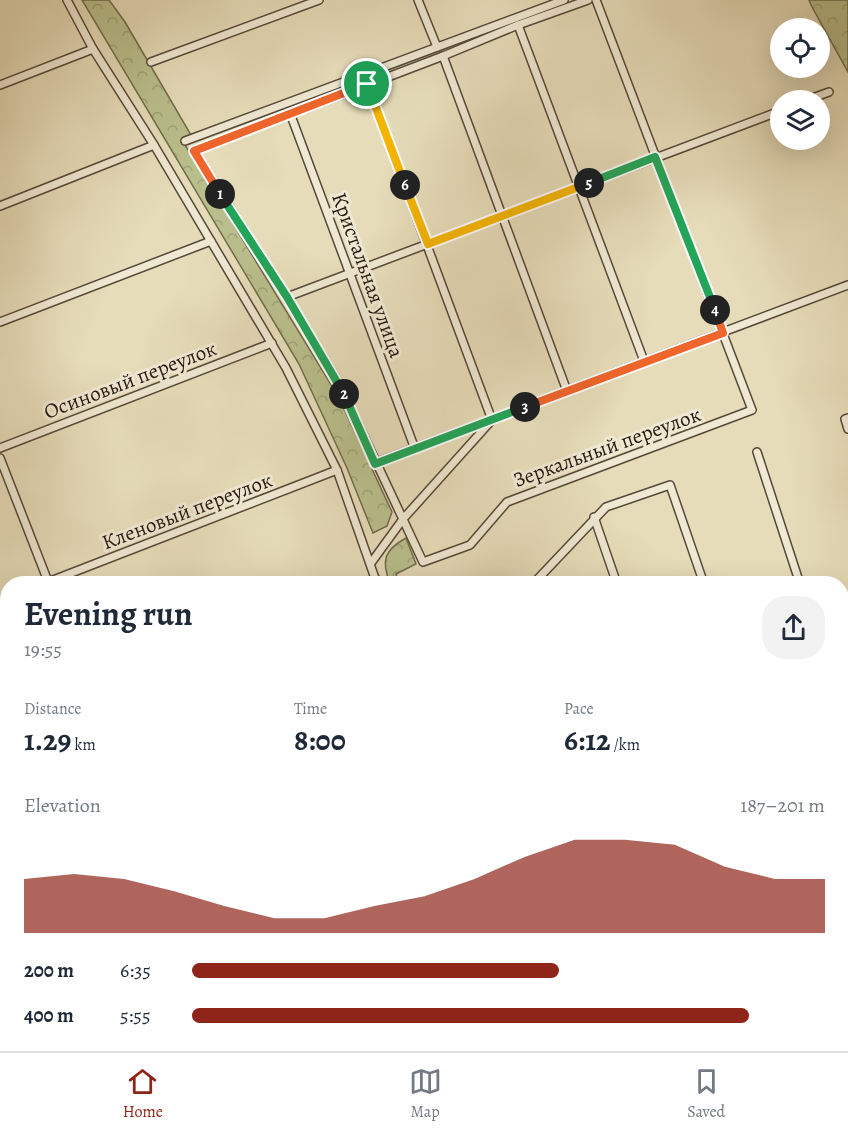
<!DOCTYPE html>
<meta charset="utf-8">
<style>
:root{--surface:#fff;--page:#f2f2f3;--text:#1f2937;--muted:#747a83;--line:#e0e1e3;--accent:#8f2418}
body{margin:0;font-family:Alegreya,serif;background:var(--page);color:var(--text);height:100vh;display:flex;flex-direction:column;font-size:22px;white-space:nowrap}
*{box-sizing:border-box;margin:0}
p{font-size:20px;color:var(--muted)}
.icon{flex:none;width:33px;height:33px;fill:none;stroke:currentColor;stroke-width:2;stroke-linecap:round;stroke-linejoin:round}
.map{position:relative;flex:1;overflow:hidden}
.details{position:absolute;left:0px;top:576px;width:849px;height:476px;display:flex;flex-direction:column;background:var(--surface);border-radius:24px 24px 0 0;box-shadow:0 6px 24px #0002}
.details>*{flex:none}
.tools{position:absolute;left:770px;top:18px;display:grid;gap:12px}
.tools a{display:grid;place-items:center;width:60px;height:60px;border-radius:50%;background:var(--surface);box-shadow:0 6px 24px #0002;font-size:30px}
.pin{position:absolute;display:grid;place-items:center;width:51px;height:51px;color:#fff;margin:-26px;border:3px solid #fff;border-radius:50%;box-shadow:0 2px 6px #0007}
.km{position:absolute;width:30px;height:30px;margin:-15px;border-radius:50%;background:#222;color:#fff;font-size:16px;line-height:30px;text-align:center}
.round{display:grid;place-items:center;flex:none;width:63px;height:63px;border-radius:24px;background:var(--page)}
.summary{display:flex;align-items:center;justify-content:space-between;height:102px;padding:0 24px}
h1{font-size:33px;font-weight:600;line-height:45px}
.stats{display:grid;grid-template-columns:repeat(3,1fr);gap:9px;height:102px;padding:6px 24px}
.stats div{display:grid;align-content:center}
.stats b{font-size:30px;font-weight:600}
.stats small{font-size:16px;font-weight:400}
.stats p{font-size:16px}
.chart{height:168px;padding:12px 24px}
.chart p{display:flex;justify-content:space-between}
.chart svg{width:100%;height:108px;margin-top:6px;fill:var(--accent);opacity:.7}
ul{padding:0 24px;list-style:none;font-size:20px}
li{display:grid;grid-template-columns:96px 72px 1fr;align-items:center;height:45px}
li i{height:15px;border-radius:8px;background:var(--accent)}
.menu{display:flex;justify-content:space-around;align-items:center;height:84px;border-top:2px solid var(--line);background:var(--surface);font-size:16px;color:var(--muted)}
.menu a{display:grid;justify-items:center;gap:3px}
.menu .active{color:var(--accent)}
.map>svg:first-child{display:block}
.forest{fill:url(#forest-crowns);stroke:#706b4c;stroke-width:1.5}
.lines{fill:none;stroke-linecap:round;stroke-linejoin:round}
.minor-casing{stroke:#564838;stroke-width:10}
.minor{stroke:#efe8d2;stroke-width:7}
.split-1-casing{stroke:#fff;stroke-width:12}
.split-2-casing{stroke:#fff;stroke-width:12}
.split-3-casing{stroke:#fff;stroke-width:12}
.split-4-casing{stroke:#fff;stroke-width:12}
.split-5-casing{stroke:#fff;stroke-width:12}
.split-6-casing{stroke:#fff;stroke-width:12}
.split-7-casing{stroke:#fff;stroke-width:12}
.split-1{stroke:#f0652b;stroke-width:8}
.split-2{stroke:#22a559;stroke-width:8}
.split-3{stroke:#22a559;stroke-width:8}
.split-4{stroke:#f0652b;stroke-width:8}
.split-5{stroke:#22a559;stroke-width:8}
.split-6{stroke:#f5b400;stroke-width:8}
.split-7{stroke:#f5b400;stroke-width:8}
.labels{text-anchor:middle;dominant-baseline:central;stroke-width:6;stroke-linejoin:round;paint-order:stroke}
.street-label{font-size:21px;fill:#26170d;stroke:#efe8d2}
</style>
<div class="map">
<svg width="848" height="1051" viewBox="0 0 848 1051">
<defs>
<pattern id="forest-crowns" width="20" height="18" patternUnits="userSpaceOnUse" patternTransform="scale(1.5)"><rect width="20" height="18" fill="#b9bf8c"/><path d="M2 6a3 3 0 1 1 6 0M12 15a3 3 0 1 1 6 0" fill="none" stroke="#9fa378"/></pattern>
</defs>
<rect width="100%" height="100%" fill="#e6dcb9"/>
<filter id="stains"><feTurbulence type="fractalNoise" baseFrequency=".00333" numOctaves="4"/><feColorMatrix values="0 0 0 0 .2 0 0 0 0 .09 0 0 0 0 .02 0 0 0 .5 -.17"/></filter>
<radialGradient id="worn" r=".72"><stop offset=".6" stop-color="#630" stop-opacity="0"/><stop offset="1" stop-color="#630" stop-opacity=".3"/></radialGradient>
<!-- forest -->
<g class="forest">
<polygon points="82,0 109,0 125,22 191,135 185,145 338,396 392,512 387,526 373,533 347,468 299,364"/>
<polygon points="809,0 848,0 848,72 812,7"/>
<path d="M406,538L416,564L396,574L399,583H390C381,561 384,550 406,538Z"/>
<polygon points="574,1044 615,1044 618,1051 577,1051"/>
</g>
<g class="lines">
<!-- minor casing -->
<g class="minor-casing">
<g id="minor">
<polyline points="67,0 93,49 154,145 286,368 337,470 377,584"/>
<polyline points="418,0 437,47"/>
<polyline points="588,0 518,25 443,56 194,151 287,297 340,385 423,562 470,545 507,502 752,410 596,0"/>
<polyline points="518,25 644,361"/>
<polyline points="443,56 567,391"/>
<polyline points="151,62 319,0"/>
<polyline points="367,84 492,420 403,519 371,563"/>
<polyline points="0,85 93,49"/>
<polyline points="807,100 829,92"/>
<polyline points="290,113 415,449"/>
<polyline points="185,141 564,0"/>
<polyline points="0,206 154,145"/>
<polyline points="287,297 780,111"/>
<polyline points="0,322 211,241"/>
<polyline points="848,418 845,419 848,429"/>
<polyline points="0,448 272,343"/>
<polyline points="757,452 800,584"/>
<polyline points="0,458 49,584"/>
<polyline points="375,463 848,285"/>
<polyline points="594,517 617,584"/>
<polyline points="48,582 337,470"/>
<polyline points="363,584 376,579"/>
<polyline points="533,584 606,507 670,485 704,584"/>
<polyline points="842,665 848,663"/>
<polyline points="842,709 848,727"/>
<polyline points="0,720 8,717"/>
<polyline points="842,786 848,784"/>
<polyline points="0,839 8,836"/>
<polyline points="0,964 8,961"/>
<polyline points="842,965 848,963"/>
<polyline points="101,1044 104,1051"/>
<polyline points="226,1044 229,1051"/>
<polyline points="563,1044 565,1051"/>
<polyline points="621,1044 624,1051"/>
<polyline points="74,1051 92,1044"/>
<polyline points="421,1051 439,1044"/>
</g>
</g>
<!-- minor -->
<use href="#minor" class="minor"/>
</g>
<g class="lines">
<!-- split-1 casing -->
<g class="split-1-casing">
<polyline id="split-1" points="220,194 194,151 367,84"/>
</g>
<!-- split-2 casing -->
<g class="split-2-casing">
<polyline id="split-2" points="220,194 287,297 344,394"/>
</g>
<!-- split-3 casing -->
<g class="split-3-casing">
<polyline id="split-3" points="344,394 375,464 525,407"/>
</g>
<!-- split-4 casing -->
<g class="split-4-casing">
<polyline id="split-4" points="525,407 723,333 715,310"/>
</g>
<!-- split-5 casing -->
<g class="split-5-casing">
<polyline id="split-5" points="589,183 655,157 715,310"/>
</g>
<!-- split-6 casing -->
<g class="split-6-casing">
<polyline id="split-6" points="405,185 428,244 589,183"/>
</g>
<!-- split-7 casing -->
<g class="split-7-casing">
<polyline id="split-7" points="367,84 405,185"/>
</g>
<!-- split-1 -->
<use href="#split-1" class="split-1"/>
<!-- split-2 -->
<use href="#split-2" class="split-2"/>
<!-- split-3 -->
<use href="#split-3" class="split-3"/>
<!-- split-4 -->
<use href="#split-4" class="split-4"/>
<!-- split-5 -->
<use href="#split-5" class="split-5"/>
<!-- split-6 -->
<use href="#split-6" class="split-6"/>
<!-- split-7 -->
<use href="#split-7" class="split-7"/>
</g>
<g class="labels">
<!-- street labels -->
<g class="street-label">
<text transform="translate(368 275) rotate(70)">Кристальная улица</text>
<text transform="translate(130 380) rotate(-21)">Осиновый переулок</text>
<text transform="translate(607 447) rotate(-20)">Зеркальный переулок</text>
<text transform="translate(187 511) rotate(-21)">Кленовый переулок</text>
</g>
</g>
<rect width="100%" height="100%" filter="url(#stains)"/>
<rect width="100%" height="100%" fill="url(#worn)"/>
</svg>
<div class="tools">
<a><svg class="icon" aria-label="locate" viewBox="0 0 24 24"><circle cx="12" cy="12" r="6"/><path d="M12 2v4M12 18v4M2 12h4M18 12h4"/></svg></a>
<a><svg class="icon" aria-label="layers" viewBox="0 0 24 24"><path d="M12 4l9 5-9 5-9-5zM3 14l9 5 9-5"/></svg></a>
</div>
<div class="pin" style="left:367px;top:84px;background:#1e9e55"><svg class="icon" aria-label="arrive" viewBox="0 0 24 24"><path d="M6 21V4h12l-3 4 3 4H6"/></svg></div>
<b class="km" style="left:220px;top:194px">1</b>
<b class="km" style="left:344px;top:394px">2</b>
<b class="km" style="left:525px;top:407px">3</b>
<b class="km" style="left:715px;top:310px">4</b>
<b class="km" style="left:589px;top:183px">5</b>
<b class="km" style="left:405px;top:185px">6</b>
<section class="details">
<div class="summary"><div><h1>Evening run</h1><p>19:55</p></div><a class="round"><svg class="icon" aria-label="share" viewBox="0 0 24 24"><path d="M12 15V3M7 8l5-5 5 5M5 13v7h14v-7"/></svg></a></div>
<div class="stats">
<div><p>Distance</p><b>1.29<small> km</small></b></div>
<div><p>Time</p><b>8:00</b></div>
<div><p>Pace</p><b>6:12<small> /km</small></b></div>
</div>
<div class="chart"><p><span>Elevation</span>187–201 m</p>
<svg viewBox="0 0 160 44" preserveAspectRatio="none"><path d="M0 44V22L10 20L20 22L30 27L40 33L50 38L60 38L70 33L80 29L90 22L100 13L110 6L120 6L130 8L140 17L150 22L160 22V44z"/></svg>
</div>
<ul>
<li><b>200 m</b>6:35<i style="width:58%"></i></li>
<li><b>400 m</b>5:55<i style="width:88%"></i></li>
</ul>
</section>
</div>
<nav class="menu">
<a class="active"><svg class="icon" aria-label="home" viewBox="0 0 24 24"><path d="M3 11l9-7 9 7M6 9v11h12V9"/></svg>Home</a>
<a><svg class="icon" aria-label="map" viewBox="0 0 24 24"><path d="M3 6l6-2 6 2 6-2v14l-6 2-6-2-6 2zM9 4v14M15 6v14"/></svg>Map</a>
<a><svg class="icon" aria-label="saved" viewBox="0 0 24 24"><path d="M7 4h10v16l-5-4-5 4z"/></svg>Saved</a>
</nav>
